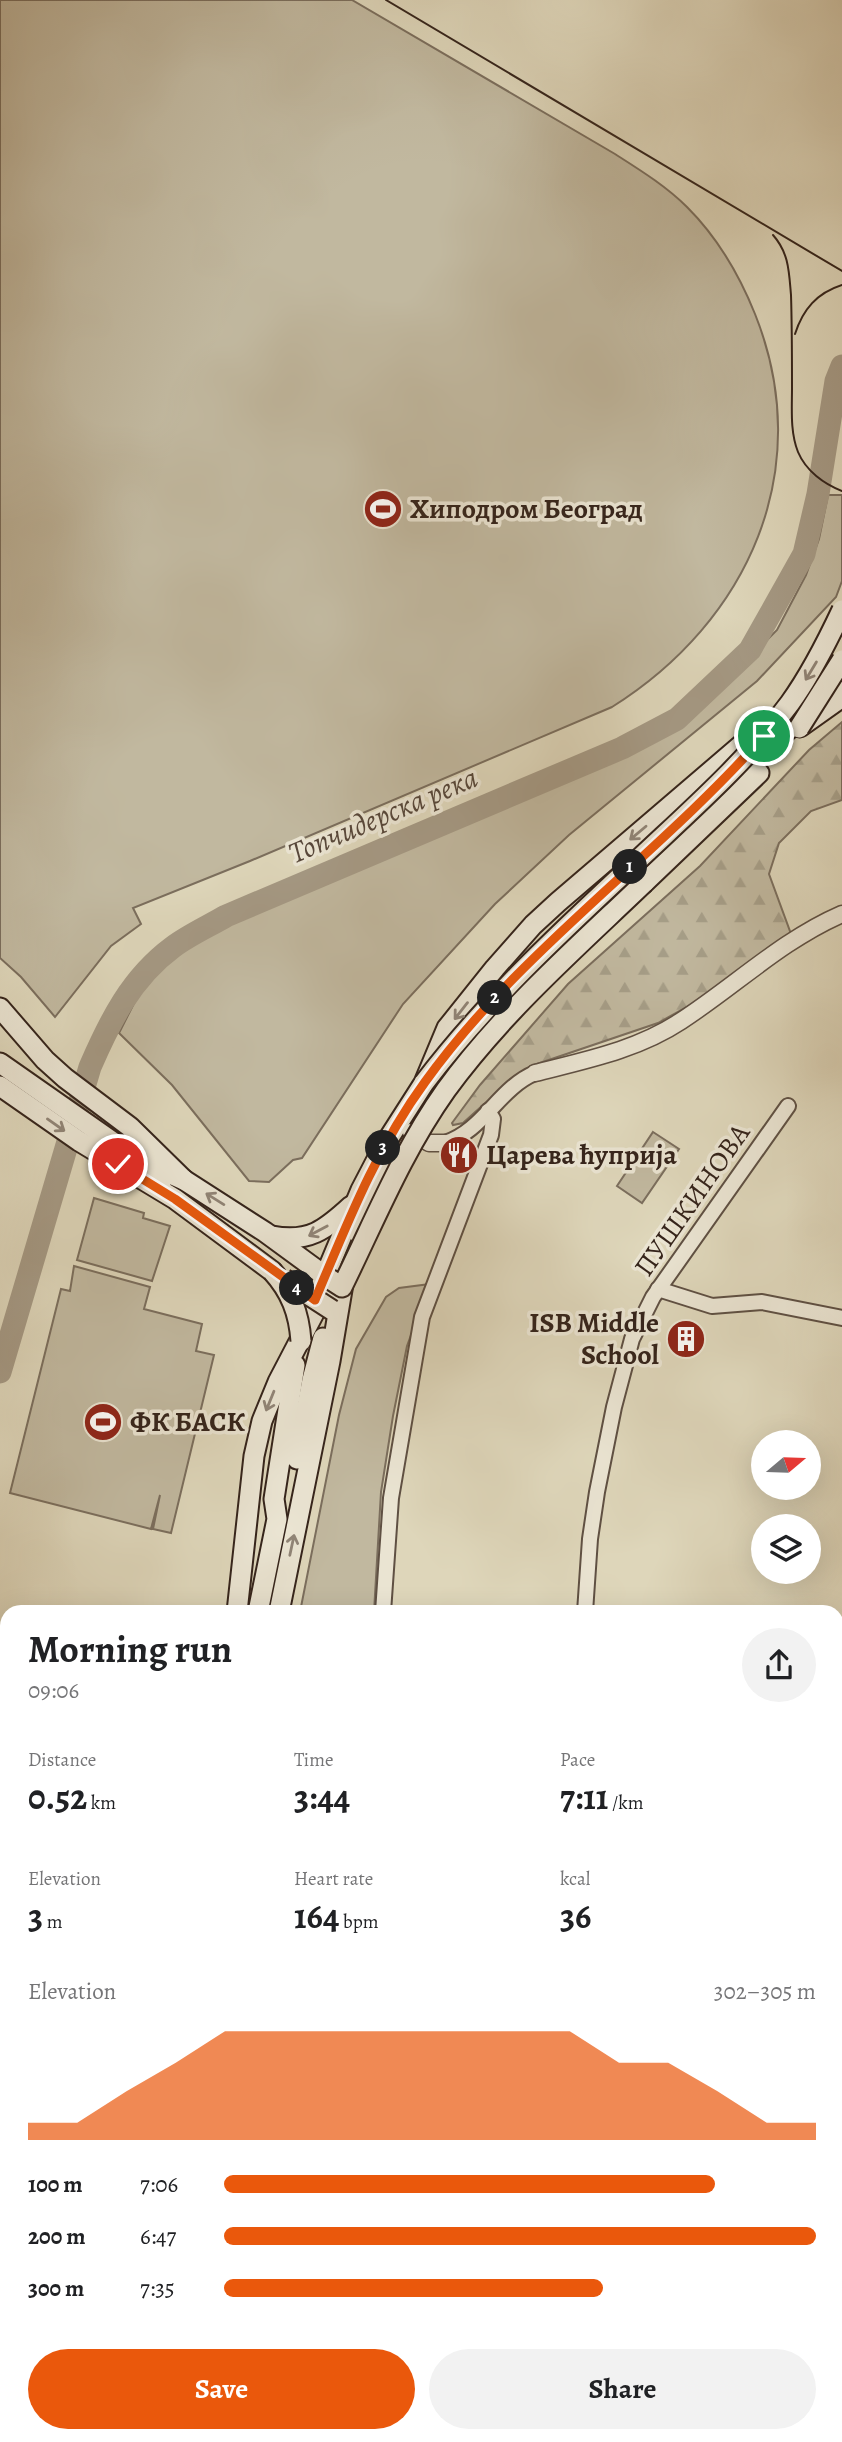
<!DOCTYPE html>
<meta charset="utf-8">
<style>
:root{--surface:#fff;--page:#f2f2f2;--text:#202124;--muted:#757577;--accent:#ea580c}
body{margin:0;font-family:Alegreya,serif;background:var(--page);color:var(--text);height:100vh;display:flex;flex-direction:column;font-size:26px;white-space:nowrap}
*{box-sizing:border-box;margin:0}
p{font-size:23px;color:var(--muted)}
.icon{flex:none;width:38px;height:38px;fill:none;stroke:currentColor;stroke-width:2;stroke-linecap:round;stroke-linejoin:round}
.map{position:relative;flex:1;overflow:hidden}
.drawer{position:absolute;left:0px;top:1605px;width:844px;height:838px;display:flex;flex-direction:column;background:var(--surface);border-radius:21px 21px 0 0;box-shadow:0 7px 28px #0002}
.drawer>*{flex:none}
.needle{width:46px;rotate:71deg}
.controls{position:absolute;left:751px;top:1430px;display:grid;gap:14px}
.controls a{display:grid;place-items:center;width:70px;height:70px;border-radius:50%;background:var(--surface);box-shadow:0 7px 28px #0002;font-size:35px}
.pin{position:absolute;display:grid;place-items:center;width:60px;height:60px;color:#fff;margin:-30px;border:4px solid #fff;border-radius:50%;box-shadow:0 2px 7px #0007}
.km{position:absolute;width:35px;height:35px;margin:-18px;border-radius:50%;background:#222;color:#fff;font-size:19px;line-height:35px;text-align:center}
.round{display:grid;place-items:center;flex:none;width:74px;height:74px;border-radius:37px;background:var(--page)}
.summary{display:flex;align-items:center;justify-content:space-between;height:119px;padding:0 28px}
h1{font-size:38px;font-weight:700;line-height:52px}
.stats{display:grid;grid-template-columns:repeat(3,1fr);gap:10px;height:119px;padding:7px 28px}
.stats div{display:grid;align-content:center}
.stats b{font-size:35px;font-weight:700}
.stats small{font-size:19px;font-weight:400}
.stats p{font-size:19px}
.chart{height:196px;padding:14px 28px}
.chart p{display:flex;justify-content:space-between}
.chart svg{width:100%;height:126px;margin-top:7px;fill:var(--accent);opacity:.7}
.primary-button{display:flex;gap:14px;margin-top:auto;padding:14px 28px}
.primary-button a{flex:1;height:80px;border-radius:42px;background:var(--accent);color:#fff;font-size:28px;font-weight:700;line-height:80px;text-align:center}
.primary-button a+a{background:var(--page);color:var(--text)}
ul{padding:0 28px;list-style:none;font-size:23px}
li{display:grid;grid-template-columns:112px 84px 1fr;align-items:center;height:52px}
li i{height:18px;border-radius:9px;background:var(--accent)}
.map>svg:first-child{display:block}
.green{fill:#c1b89f;stroke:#7b6e5d;stroke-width:2}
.forest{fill:url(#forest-firs);stroke:#7b6e5d;stroke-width:2}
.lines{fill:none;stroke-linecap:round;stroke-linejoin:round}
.stream{stroke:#786a5a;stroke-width:3.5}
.river{stroke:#a59984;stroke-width:23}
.minor-casing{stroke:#5f5043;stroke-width:18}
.tertiary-casing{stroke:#5f5043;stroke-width:19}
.secondary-casing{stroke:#35241b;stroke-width:23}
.minor{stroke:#eae4d2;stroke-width:14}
.tertiary{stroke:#eae4d2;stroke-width:16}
.secondary{stroke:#eae4d2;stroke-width:19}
.tram{stroke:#35241b;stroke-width:2}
.secondary-bridge-casing{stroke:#35241b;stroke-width:23;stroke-linecap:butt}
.secondary-bridge{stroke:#eae4d2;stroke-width:19}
.oneway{stroke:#908476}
.route-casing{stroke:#fff;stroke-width:14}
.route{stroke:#ea580c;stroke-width:9}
.labels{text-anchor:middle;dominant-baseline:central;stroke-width:7;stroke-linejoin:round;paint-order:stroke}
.poi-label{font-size:28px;font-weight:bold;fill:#35241b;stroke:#eae4d2;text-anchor:start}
.street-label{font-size:28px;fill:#35241b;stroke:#eae4d2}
.water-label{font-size:30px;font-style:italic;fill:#57473a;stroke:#eae4d2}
</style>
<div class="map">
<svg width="842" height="2442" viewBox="0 0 842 2442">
<defs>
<pattern id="forest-firs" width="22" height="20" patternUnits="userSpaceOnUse" patternTransform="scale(1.75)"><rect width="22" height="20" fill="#c1b89f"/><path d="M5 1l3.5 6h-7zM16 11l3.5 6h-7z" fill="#a69e88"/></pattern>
</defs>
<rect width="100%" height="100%" fill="#ded6ba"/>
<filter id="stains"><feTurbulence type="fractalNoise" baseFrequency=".00286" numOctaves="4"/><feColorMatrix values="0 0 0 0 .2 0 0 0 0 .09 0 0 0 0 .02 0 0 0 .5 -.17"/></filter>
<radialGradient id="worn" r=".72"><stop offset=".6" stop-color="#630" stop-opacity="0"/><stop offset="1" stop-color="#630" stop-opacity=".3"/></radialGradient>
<!-- green -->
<g class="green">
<path d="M0,0H352L615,154C640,170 666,186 687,207C718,238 739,274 755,314C817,469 749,621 612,707L250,861L133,908L141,924L111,946L55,1017L21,977L0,958Z"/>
<polygon points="828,495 842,495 842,581 836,597 757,681 569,835 495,904 403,1004 302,1158 293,1160 269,1182 249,1181 172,1085 119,1033 153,966 270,903 449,829 660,737 680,724 718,689 777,630 806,575 819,539"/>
<polygon points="653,1132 679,1149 642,1203 617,1186"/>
<polygon points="94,1198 144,1213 143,1218 170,1226 152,1281 77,1260"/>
<polygon points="74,1266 150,1287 144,1309 202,1324 196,1351 214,1355 171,1533 153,1529 160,1495 151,1529 10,1493 61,1289 70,1291"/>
<polygon points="430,1284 407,1346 393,1416 381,1492 374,1612 300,1612 339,1415 356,1349 386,1297 399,1288"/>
<polygon points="0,1679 7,1680 7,1740 0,1739"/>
<polygon points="0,1833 7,1833 7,2032 0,2038"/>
<polygon points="7,2163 7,2436 103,2436 102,2442 0,2442 0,2170"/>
<polygon points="128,2436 411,2436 411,2442 127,2442"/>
</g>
<!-- forest -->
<polygon class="forest" points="842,722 842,800 811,811 779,843 769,874 791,934 692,1004 658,1023 534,1065 493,1096 463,1123 453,1125 452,1123 480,1085 568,984 700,866 809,750"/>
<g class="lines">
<!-- stream -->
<polyline class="stream" points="7,2338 7,2339"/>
<!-- river -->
<path class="river" d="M0,1372L90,1067C110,1021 131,978 173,947C189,935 209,926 226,916L622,748L677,719L750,650L804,554L818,494L836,381L842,366"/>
<!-- minor casing -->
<g class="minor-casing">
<g id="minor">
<path d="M445,1143C483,1131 499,1088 535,1073"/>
<polyline points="658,1289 712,1306 762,1302 842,1318"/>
<polyline points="383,1612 391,1498 422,1317 491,1135 493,1119 488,1111"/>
<polyline points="585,1612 590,1539 597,1492 614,1407 632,1339 653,1297 788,1106"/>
<polyline points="836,1675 842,1675"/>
<polyline points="836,2086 842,2137"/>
<polyline points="836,2235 842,2235"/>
<polyline points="708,2442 709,2436"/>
</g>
</g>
<!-- tertiary casing -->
<g class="tertiary-casing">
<g id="tertiary">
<path d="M535,1073C586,1060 637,1050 681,1021C735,986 782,940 842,914"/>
<polyline points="411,1132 429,1143 445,1143"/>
</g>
</g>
<!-- secondary casing -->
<g class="secondary-casing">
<g id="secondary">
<polyline points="800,727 842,697"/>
<polyline points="735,779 808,711"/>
<polyline points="644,883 759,773"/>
<polyline points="0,1008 45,1060 65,1078 130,1127 184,1180"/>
<polyline points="0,1063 143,1163 161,1183"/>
<polyline points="447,1074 493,1014"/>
<polyline points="0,1086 79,1141 175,1199 272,1271"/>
<polyline points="173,1175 184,1180 265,1232 325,1276"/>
<polyline points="358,1233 387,1172"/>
<path d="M272,1236C309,1243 325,1230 351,1206"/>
<polyline points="315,1300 361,1190 385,1144 424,1083 447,1028 495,968 533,925 558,902 753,735 818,691 842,678"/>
<polyline points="297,1459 312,1380 323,1338"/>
<polyline points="237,1612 254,1456 262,1421 278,1382 326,1290"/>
<polyline points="258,1612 277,1519 274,1499 295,1365"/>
<polyline points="279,1612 330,1361 345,1272"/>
<polyline points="121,2442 122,2436"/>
</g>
</g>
<!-- minor -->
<use href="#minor" class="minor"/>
<!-- tertiary -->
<use href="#tertiary" class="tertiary"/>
<!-- secondary -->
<use href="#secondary" class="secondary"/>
<!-- tram -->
<g class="tram">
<polyline points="386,0 842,271"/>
<path d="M773,235C789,253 789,272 791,295C792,326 792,357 792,388C792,409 790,432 798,452C806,471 824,484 842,491"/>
<path d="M795,334C803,309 817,293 842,285"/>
</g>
<!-- secondary-bridge casing -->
<g class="secondary-bridge-casing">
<g id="secondary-bridge">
<polyline points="799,728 842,660"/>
<path d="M424,1083C487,1000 562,931 638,860C691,810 746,762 790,703C811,674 827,642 842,610"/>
<path d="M272,1271C291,1292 299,1313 301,1341"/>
<path d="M325,1276L342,1287C375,1220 402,1152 446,1090C502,1013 575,949 644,883"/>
<polyline points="284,1279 332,1310"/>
</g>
</g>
<!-- secondary-bridge -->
<use href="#secondary-bridge" class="secondary-bridge"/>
</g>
<!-- one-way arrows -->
<defs><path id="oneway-shaft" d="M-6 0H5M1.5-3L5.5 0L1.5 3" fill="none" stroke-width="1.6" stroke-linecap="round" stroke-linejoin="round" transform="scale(1.75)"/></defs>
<g class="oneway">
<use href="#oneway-shaft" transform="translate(811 671) rotate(121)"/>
<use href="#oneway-shaft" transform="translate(638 833) rotate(140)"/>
<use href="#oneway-shaft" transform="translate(461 1011) rotate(128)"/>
<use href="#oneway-shaft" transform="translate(56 1125) rotate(35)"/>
<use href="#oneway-shaft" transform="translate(215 1199) rotate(-148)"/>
<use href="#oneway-shaft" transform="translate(318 1231) rotate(152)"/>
<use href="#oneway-shaft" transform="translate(270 1401) rotate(112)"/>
<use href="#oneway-shaft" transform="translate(292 1545) rotate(-78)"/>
</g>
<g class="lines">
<!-- route casing -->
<g class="route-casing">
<path id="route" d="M118,1164L175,1199L315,1300C347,1224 376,1149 425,1082C520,950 657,857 764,736"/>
</g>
<!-- route -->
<use href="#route" class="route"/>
</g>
<!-- icons -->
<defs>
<g id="stadium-disc" transform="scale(2.0125)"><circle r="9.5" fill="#8f2418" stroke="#eae4d2"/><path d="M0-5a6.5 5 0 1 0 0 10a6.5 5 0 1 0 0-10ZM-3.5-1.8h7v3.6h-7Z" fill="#fff"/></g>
<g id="restaurant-disc" transform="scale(2.0125)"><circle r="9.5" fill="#8f2418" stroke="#eae4d2"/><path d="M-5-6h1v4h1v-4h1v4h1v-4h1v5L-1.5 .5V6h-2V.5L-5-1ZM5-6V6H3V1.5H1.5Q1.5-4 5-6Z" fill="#fff"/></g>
<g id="building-disc" transform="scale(2.0125)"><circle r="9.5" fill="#8f2418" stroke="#eae4d2"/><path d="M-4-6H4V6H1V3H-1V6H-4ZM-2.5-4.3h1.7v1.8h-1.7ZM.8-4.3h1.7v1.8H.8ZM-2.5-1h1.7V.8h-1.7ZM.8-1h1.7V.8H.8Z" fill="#fff"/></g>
</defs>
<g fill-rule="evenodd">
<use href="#stadium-disc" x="383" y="509"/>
<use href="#restaurant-disc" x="459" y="1155"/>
<use href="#building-disc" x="686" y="1339"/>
<use href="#stadium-disc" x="103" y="1422"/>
</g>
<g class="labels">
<!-- poi labels -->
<g class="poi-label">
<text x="410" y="509">Хиподром Београд</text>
<text x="486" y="1155">Царева ћуприја</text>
<text x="659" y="1323" text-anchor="end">ISB Middle<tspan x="659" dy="32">School</tspan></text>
<text x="130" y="1422">ФК БАСК</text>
</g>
<!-- street labels -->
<g class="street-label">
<text transform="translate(692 1200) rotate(-55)">ПУШКИНОВА</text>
</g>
<!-- water labels -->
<g class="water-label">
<text transform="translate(383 815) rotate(-23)">Топчидерска река</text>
</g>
</g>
<rect width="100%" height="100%" filter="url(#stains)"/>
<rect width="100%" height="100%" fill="url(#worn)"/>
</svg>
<div class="controls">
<a><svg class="needle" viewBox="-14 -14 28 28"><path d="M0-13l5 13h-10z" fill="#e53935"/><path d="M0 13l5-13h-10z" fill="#757577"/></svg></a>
<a><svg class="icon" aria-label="layers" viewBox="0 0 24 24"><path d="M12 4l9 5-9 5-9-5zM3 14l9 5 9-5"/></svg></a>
</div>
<div class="pin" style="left:764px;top:736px;background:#1e9e55"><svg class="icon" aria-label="arrive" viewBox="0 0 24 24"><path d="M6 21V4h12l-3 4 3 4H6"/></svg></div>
<div class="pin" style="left:118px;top:1164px;background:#d93025"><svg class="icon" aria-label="check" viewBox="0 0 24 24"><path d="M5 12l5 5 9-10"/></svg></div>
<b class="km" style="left:630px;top:867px">1</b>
<b class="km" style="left:495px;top:998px">2</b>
<b class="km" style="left:383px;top:1148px">3</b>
<b class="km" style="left:297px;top:1288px">4</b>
<section class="drawer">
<div class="summary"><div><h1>Morning run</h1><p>09:06</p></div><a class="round"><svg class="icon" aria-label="share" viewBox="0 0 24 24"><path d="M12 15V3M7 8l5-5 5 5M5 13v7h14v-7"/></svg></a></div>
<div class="stats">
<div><p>Distance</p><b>0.52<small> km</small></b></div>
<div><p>Time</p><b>3:44</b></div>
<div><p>Pace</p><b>7:11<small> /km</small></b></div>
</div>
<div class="stats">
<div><p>Elevation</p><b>3<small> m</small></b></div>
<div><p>Heart rate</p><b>164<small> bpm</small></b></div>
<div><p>kcal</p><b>36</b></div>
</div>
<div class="chart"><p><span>Elevation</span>302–305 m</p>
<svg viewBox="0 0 160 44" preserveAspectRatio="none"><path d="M0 44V38L10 38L20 27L30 17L40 6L50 6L60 6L70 6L80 6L90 6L100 6L110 6L120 17L130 17L140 27L150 38L160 38V44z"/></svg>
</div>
<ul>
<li><b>100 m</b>7:06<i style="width:83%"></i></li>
<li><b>200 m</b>6:47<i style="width:100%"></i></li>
<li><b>300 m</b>7:35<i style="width:64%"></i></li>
</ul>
<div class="primary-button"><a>Save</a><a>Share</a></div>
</section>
</div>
